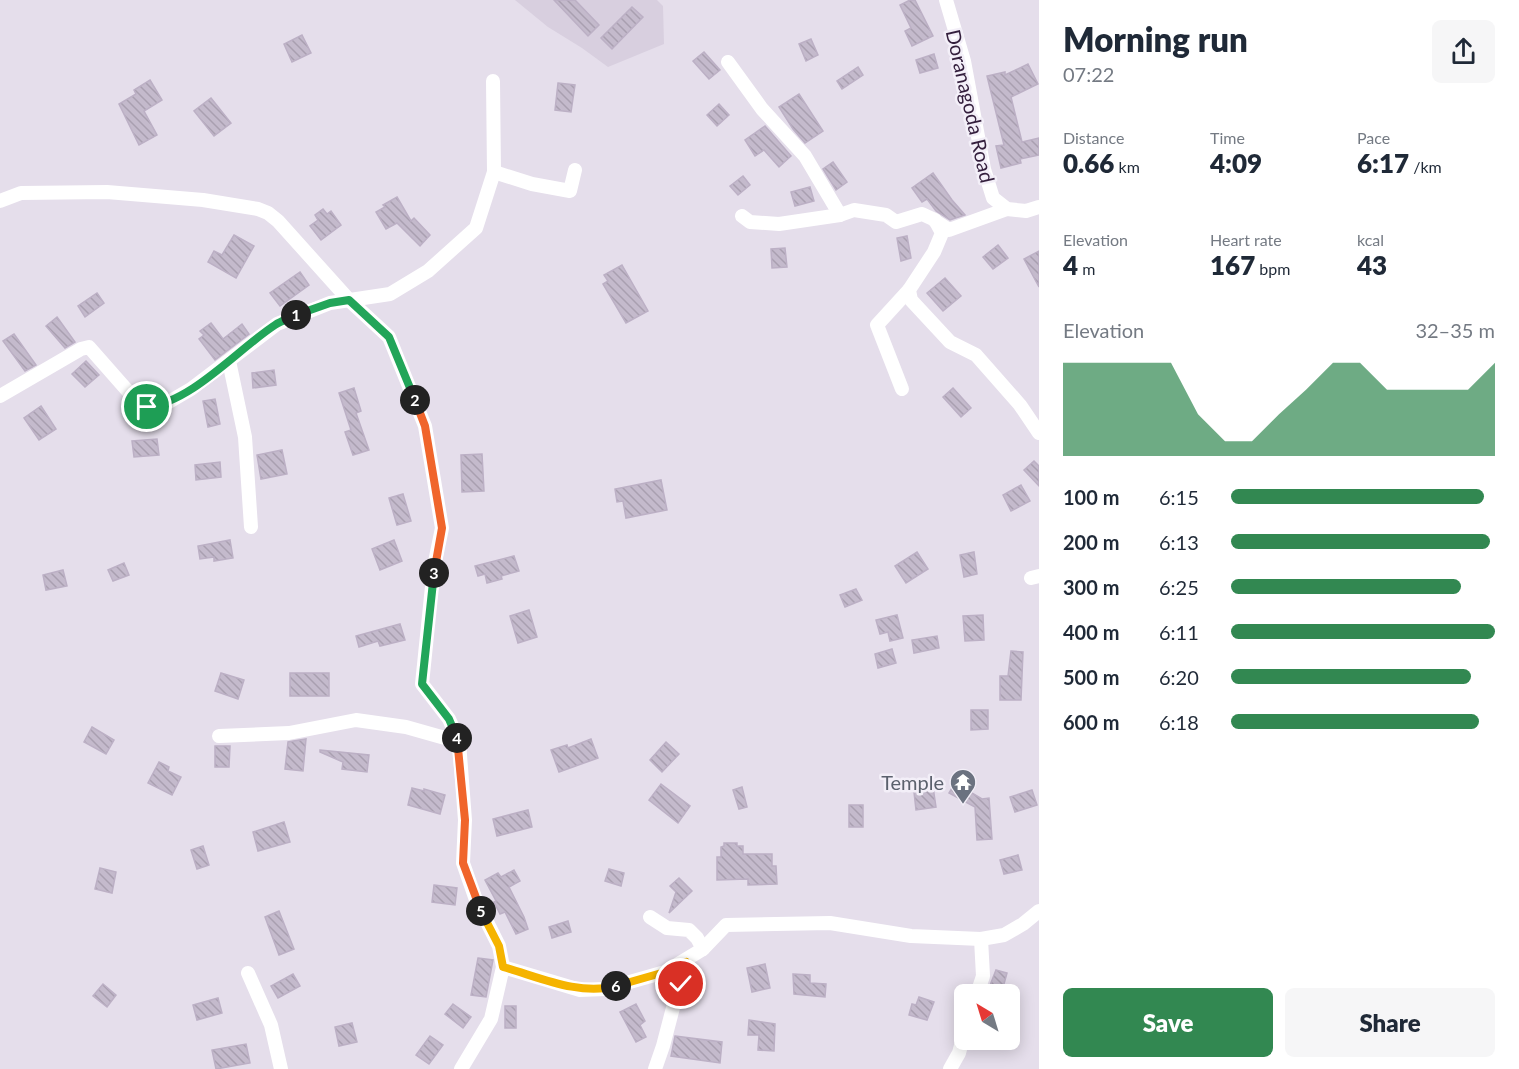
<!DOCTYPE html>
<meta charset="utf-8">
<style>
:root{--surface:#fff;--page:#f6f6f7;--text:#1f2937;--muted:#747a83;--accent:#328851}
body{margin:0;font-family:Lato,sans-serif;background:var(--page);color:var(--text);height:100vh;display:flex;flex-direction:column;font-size:22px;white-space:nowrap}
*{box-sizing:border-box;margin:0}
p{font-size:20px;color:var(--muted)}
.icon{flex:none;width:33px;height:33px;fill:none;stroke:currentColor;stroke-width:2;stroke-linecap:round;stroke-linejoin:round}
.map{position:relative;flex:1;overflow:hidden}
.panel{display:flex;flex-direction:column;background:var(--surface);width:480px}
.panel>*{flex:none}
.needle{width:39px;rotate:322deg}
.fabs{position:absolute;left:954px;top:984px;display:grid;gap:12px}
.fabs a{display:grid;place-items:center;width:66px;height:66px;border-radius:9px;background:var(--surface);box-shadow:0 3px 15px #0003;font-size:30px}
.pin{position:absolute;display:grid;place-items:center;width:51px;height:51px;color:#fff;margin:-26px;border:3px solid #fff;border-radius:50%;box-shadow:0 2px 6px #0007}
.km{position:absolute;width:30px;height:30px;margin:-15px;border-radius:50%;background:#222;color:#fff;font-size:16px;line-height:30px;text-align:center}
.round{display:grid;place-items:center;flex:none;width:63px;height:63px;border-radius:9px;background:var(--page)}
.summary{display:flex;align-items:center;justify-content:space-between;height:102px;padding:0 24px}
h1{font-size:33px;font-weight:800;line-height:45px}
.metrics{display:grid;grid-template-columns:repeat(3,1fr);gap:9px;height:102px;padding:6px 24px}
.metrics div{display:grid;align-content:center}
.metrics b{font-size:26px;font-weight:800}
.metrics small{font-size:16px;font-weight:400}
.metrics p{font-size:16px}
.chart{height:168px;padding:12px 24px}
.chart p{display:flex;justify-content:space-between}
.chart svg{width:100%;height:108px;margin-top:6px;fill:var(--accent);opacity:.7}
.primary-button{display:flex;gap:12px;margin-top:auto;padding:12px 24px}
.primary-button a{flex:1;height:69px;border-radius:9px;background:var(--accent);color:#fff;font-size:24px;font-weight:800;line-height:69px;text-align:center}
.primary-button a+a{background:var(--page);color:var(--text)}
ul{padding:0 24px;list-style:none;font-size:20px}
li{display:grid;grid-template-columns:96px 72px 1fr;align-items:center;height:45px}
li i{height:15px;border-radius:8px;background:var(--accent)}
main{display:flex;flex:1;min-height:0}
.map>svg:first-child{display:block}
.built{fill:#d8cfdf}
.building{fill:url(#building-back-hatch);stroke:#bcb0c5;stroke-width:1.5}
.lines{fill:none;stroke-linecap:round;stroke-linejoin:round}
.minor{stroke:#fff;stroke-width:14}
.split-1-casing{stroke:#fff;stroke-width:12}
.split-2-casing{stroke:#fff;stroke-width:12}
.split-3-casing{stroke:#fff;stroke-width:12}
.split-4-casing{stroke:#fff;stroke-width:12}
.split-5-casing{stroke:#fff;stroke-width:12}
.split-6-casing{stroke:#fff;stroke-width:12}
.split-7-casing{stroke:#fff;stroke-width:12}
.split-1{stroke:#22a559;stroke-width:8}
.split-2{stroke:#22a559;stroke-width:8}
.split-3{stroke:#f0652b;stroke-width:8}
.split-4{stroke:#22a559;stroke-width:8}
.split-5{stroke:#f0652b;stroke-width:8}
.split-6{stroke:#f5b400;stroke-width:8}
.split-7{stroke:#f5b400;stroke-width:8}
.labels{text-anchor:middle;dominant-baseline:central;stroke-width:5;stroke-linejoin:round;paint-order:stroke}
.street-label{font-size:20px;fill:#331e3c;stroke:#f3eff8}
.worship-label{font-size:20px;fill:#5b616d;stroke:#f3eff8;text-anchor:end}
</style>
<main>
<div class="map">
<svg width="1039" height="1069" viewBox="0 0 1039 1069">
<defs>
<pattern id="building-back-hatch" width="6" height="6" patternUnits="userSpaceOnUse" patternTransform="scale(1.5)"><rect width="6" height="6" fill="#c4bacc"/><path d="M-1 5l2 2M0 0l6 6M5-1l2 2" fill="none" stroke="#a99fb0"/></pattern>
</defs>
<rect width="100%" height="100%" fill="#e5deeb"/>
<!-- built -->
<polygon class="built" points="515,0 657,0 663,6 664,44 608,67 582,48 548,27"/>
<!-- building -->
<g class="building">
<polygon points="554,0 575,0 599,25 588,36"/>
<polygon points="910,0 915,0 933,36 912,46 905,31 911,28 900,5"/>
<polygon points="632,7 643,17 612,49 601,38"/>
<polygon points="302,35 311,53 292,62 284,44"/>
<polygon points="811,39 818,55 806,61 799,44"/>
<polygon points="704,52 720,70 709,79 693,61"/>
<polygon points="934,54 938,68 920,73 916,60"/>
<polygon points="1028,64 1038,84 1011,97 1022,142 1039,138 1039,155 1020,159 1021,163 1001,168 996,146 1004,145 987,76 1005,72 1005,75"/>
<polygon points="858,67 863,75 842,89 837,81"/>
<polygon points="150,80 162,100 144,111 157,135 139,145 119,104 136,94 134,90"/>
<polygon points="558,83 575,85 571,112 555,110"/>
<polygon points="799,94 823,131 805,143 793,129 779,107"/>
<polygon points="211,98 231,123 214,136 194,111"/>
<polygon points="719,104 729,115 717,126 707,115"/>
<polygon points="765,126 791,156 779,167 764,150 755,156 745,140"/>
<polygon points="833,162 847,182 836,190 823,169"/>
<polygon points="933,173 952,200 965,215 950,220 936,211 927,199 922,202 912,188"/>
<polygon points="743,176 750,185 738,195 730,186"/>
<polygon points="810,187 814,201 795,206 791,192"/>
<polygon points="397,197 411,221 414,218 430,235 420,246 397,223 386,229 376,212 385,207 383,205"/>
<polygon points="323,209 327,214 331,211 341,225 321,240 310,226 318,220 315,215"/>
<polygon points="234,235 254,246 236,278 208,262 214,251 222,255"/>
<polygon points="907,236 911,258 901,261 897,238"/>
<polygon points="998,245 1008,258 993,269 983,257"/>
<polygon points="785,248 787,267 772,268 771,249"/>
<polygon points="1039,251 1039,287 1024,259"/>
<polygon points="622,265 648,311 626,323 603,284 608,281 604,275"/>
<polygon points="300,272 309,285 280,306 270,293"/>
<polygon points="945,278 961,296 943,311 927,293"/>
<polygon points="97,293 104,303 85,317 78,306"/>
<polygon points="57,317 75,342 65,348 46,326"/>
<polygon points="211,323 223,339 242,324 249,334 215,360 199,339 204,335 200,331"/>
<polygon points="14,334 36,365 25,371 3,341"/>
<polygon points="86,361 99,375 85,387 72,374"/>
<polygon points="274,370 276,385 253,388 252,373"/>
<polygon points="354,388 361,411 356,413 369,450 353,455 345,432 351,430 339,393"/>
<polygon points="953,388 971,408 961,417 943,397"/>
<polygon points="215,399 220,424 208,427 203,401"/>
<polygon points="41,406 56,429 39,440 24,418"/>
<polygon points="157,439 159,455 134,457 132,441"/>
<polygon points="282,450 287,474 261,479 257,455"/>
<polygon points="482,454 484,491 462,492 461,455"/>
<polygon points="1034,461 1039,466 1039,486 1024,470"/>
<polygon points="220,462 221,477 196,480 195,465"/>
<polygon points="661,480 667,510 626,518 623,501 617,502 615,489"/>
<polygon points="1021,485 1030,501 1011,511 1003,495"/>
<polygon points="403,494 411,521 397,525 389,498"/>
<polygon points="230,540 233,558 214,561 214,557 200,559 198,546"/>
<polygon points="394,540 402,561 380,570 372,549"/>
<polygon points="917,552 928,569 906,583 895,566"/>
<polygon points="974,552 977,574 964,577 960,555"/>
<polygon points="514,556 519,571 501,576 502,579 487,583 485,574 478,576 475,566"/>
<polygon points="124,563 129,575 113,581 108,570"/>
<polygon points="63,570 67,586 46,590 43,575"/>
<polygon points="856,589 862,600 845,607 840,595"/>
<polygon points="529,610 537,637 518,643 510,616"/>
<polygon points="897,615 903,638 890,641 888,632 880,634 876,620"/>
<polygon points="983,615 984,640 965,641 963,616"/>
<polygon points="400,624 405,640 380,646 378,641 359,647 356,636"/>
<polygon points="937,636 939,648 914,653 912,640"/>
<polygon points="892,649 896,663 878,668 875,654"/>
<polygon points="1011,651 1023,652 1021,700 1000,700 1000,676 1008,676"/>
<polygon points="221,673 244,680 238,699 215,691"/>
<rect x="290" y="673" width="39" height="23"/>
<polygon points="971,710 988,710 988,729 971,730"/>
<polygon points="92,727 114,740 106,754 84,742"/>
<polygon points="306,739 303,771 285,769 288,742"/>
<polygon points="591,739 598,758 559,772 551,750 567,745 568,748"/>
<polygon points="666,742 679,754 662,772 650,760"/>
<polygon points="215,746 230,746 229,767 215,767"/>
<polygon points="320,750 369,755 367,772 342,769 343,762 320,752"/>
<polygon points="159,762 169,767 168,771 181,777 172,795 148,783"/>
<polygon points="932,780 936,807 916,810 913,783"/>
<polygon points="955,783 982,799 989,798 992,839 977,840 975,807 949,793"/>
<polygon points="661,784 690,806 678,823 649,800"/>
<polygon points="742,787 747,807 739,809 733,790"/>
<polygon points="412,788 424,791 424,789 445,795 440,814 408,805"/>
<polygon points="1032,790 1037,805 1015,812 1010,797"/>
<rect x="849" y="805" width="14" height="22"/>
<polygon points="528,810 532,827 497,836 493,819"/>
<polygon points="284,822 290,842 258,851 253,832"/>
<polygon points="724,843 737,843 737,846 743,846 743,854 772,854 772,866 776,866 777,884 748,885 748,879 717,880 717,857 721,857 721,847 724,846"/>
<polygon points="203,846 209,865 197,869 191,850"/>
<polygon points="1018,855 1022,870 1004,874 1000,860"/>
<polygon points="100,868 116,872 112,893 95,889"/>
<polygon points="609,869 624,873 621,886 605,881"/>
<polygon points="514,870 520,881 509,887 524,917 528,929 516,934 505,912 500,914 494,902 496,901 485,880 498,873 501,877"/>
<polygon points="679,878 692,891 669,913 676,892 670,886"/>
<polygon points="434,885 457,888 455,905 432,902"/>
<polygon points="279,911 294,949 279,955 265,917"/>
<polygon points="568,921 571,932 552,938 549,927"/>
<polygon points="478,958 493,960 486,997 471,995"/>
<polygon points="765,964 770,988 752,992 747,968"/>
<polygon points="996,970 1007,973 1002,991 989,988"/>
<polygon points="293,974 300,986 278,998 271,986"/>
<polygon points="793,974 810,975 810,983 826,984 825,997 794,994"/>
<polygon points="103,984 116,995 107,1007 93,996"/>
<polygon points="919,997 934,1002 927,1020 909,1015 912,1004 916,1005"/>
<polygon points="218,998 222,1013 197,1020 193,1005"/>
<polygon points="453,1004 471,1017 463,1028 445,1014"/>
<polygon points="636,1004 645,1021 640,1025 646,1037 636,1042 620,1012"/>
<rect x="505" y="1006" width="11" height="22"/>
<polygon points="749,1020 775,1024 774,1051 758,1050 759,1035 748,1035"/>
<polygon points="352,1023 357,1042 339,1046 335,1027"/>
<polygon points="430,1036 443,1045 429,1064 416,1055"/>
<polygon points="675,1036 722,1042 720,1063 671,1056"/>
<polygon points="246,1044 250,1063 216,1069 212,1050"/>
</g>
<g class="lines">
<!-- minor -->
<g class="minor">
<polyline points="946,0 964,61 984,169 993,198 1007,209 1026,211 1039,207"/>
<polyline points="728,62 762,109 805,156 840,215"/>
<polyline points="494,172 532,184 570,191 575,170"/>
<polyline points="0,201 21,193 107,192 203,200 258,209 268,213 278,221 349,300 389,337 425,426 442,528 434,567 422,684 449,719 459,742 465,820 463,863 476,900 499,946 503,967 491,1019 461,1069"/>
<polyline points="742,216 750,222 779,224 840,215 854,210 886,215 896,222 922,214 935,220 942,233 934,252 909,290 911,300 950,342 976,355 1020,405 1039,433"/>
<polyline points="935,221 949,230 1007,209"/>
<polyline points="229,361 245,437 251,527"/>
<polyline points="902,389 877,325 909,290"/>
<polyline points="0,396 81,349 89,347 133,397 147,407 162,406 191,389 277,324 330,303 390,294 428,271 476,228 494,172 493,81"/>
<polyline points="1031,578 1039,576"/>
<polyline points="219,736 289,733 356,720 406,727 459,742"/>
<polyline points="650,917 667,928 689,930 697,938 703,949"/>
<polyline points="503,967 580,990 605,989 665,972 703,949 726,925 830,923 911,936 981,939 1004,935 1023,924 1039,911"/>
<polyline points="248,973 271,1025 281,1069"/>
<polyline points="977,994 983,976 981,939"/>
<polyline points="655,1069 663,1046 685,962"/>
<polyline points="950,1069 959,1053 964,1034"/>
</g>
</g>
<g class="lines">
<!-- split-1 casing -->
<g class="split-1-casing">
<path id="split-1" d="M147,407C192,402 238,349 275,325C281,321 290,318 296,315"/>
</g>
<!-- split-2 casing -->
<g class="split-2-casing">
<polyline id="split-2" points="296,315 330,303 349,300 389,337 415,400"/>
</g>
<!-- split-3 casing -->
<g class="split-3-casing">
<polyline id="split-3" points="415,400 425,426 442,528 434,573"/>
</g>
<!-- split-4 casing -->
<g class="split-4-casing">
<polyline id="split-4" points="434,573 422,684 449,719 457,738"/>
</g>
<!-- split-5 casing -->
<g class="split-5-casing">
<polyline id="split-5" points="457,738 465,820 463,863 481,911"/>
</g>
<!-- split-6 casing -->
<g class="split-6-casing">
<path id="split-6" d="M481,911L499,946L503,967C539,977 579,996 616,986"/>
</g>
<!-- split-7 casing -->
<g class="split-7-casing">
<polyline id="split-7" points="616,986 665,972 686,962 681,984"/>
</g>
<!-- split-1 -->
<use href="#split-1" class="split-1"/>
<!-- split-2 -->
<use href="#split-2" class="split-2"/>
<!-- split-3 -->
<use href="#split-3" class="split-3"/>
<!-- split-4 -->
<use href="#split-4" class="split-4"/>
<!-- split-5 -->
<use href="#split-5" class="split-5"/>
<!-- split-6 -->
<use href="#split-6" class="split-6"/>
<!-- split-7 -->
<use href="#split-7" class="split-7"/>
</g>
<!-- icons -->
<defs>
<g id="temple-pin" transform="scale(1.35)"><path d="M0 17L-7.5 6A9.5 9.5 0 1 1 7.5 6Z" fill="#6b7280" stroke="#f3eff8"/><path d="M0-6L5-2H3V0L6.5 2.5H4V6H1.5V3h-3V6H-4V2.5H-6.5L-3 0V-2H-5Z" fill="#fff"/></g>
</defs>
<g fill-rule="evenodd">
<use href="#temple-pin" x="963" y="782"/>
</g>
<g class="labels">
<!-- street labels -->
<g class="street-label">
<text transform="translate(971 106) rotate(77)">Doranagoda Road</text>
</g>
<!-- worship labels -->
<g class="worship-label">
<text x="944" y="782">Temple</text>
</g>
</g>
</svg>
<div class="fabs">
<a><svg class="needle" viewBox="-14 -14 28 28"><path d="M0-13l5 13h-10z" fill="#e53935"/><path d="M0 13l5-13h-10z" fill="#747a83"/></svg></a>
</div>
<div class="pin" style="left:147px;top:407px;background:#1e9e55"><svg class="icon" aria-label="arrive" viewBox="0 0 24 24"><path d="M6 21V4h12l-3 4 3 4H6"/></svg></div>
<div class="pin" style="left:681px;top:984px;background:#d93025"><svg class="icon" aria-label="check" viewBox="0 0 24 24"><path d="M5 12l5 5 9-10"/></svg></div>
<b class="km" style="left:296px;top:315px">1</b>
<b class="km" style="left:415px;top:400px">2</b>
<b class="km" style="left:434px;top:573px">3</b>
<b class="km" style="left:457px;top:738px">4</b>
<b class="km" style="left:481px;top:911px">5</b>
<b class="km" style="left:616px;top:986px">6</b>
</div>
<section class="panel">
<div class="summary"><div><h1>Morning run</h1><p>07:22</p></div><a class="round"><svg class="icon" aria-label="share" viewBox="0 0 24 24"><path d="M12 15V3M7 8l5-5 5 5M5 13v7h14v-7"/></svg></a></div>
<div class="metrics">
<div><p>Distance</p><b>0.66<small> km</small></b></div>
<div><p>Time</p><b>4:09</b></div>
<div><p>Pace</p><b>6:17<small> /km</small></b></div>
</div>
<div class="metrics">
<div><p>Elevation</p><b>4<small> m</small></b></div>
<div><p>Heart rate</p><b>167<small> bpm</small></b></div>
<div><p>kcal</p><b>43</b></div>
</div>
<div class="chart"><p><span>Elevation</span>32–35 m</p>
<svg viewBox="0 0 160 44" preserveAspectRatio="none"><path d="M0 44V6L10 6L20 6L30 6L40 6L50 27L60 38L70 38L80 27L90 17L100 6L110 6L120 17L130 17L140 17L150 17L160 6V44z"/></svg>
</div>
<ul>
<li><b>100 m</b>6:15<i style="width:96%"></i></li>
<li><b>200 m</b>6:13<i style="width:98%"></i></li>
<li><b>300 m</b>6:25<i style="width:87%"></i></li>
<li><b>400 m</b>6:11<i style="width:100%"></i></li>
<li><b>500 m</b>6:20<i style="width:91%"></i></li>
<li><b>600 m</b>6:18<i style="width:94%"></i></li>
</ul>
<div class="primary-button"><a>Save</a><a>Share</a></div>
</section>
</main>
